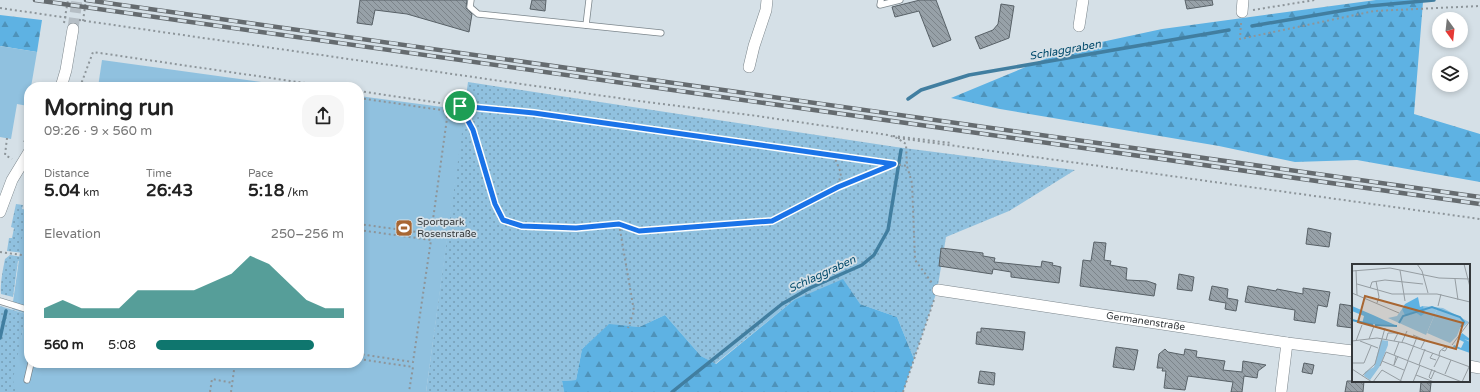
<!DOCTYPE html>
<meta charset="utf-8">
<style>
:root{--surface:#fff;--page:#f6f6f6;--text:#222;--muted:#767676;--accent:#0f766e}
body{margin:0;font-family:"Varela Round",sans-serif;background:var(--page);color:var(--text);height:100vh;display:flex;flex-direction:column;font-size:15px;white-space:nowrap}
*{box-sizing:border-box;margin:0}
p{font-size:13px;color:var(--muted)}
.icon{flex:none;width:22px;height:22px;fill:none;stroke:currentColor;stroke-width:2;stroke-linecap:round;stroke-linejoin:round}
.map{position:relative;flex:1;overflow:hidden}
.panel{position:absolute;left:24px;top:82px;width:340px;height:286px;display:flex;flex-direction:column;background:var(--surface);border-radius:16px;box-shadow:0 2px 6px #0003}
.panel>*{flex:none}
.needle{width:26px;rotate:165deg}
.tools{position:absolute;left:1432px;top:12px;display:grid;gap:8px}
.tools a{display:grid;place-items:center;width:36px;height:36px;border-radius:50%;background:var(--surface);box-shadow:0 2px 6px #0003;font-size:20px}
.pin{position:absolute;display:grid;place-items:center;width:34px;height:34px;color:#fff;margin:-17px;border:2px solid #fff;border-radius:50%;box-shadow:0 1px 4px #0007}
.round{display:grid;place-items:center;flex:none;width:42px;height:42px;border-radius:16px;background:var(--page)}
.headline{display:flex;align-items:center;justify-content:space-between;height:68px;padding:0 20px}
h1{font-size:22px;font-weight:700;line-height:30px}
.stats{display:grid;grid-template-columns:repeat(3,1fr);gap:6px;height:68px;padding:4px 20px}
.stats div{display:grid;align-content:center}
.stats b{font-size:17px;font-weight:700}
.stats small{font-size:11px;font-weight:400}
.stats p{font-size:11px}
.chart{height:112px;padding:8px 20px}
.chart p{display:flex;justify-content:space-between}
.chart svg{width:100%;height:72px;margin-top:4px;fill:var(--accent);opacity:.7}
ul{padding:0 20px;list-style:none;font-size:13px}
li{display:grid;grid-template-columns:64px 48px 1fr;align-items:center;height:30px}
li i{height:10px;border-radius:5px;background:var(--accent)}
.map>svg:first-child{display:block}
.grass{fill:url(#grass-dots)}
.forest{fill:url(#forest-firs)}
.garden{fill:#90c1df}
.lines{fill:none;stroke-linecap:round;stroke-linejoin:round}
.stream{stroke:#417ea0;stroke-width:3.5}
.building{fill:url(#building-back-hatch);stroke:#586167}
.minor-tunnel{stroke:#b5bec5;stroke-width:11;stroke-dasharray:11 5.5;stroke-linecap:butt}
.service-casing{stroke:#7c868c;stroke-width:7}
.minor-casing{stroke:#7c868c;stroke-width:12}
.path{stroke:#8d959a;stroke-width:2;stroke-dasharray:2 3;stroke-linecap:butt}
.service{stroke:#fff;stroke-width:5.5}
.minor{stroke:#fff;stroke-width:11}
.rail-casing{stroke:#656b6f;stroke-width:4.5}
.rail{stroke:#d5e0e7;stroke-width:3;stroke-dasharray:9;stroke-linecap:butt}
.route-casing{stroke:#fff;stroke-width:8}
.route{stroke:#1a73e8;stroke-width:5}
.labels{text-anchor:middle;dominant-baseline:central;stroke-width:3.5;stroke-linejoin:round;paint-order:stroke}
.poi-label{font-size:10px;fill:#34383b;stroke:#d5e0e7;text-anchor:start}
.street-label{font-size:10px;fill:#34383b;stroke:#d5e0e7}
.water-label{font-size:11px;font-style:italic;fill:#034b6c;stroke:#d5e0e7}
.inset-river{fill:none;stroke:#479ccc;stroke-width:2}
.inset-road{fill:none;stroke:#959da2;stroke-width:1}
.view{fill:#a86632;fill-opacity:0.15;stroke:#a86632;stroke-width:2}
.inset-edge{fill:none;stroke:#34383b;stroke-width:2}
</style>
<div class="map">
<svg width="1480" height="392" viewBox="0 0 1480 392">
<defs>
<pattern id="grass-dots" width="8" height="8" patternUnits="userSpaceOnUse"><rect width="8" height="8" fill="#90c1df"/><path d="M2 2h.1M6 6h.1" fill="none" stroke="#769eb6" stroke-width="1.8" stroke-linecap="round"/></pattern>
<pattern id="forest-firs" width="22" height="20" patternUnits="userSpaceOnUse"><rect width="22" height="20" fill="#5eb2e3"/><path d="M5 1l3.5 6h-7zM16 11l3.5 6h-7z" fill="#4e92b9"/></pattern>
<pattern id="building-back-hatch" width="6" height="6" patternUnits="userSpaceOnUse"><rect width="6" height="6" fill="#97a1a8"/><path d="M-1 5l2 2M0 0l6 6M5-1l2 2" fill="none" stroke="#7c848a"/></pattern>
</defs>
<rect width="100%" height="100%" fill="#d5e0e7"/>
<!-- grass -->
<g class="grass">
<polygon points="468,82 896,147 1075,170 1009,211 946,237 937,291 914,359 897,317 860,304 794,300 715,364 701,356 665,315 639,327 609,325 582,349 576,380 562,381 564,392 426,392"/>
<polygon points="16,204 23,205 22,209 29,210 24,253 7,251 9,238 12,238 14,228 11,227"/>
<path d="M10,255L29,258L18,261L13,297L1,294C0,284 3,269 5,259Z"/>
<polygon points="0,306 26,314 21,340 20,392 0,392"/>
</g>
<!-- forest -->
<g class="forest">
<polygon points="1376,0 1421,0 1423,2 1414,114 1480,134 1480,182 1357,160 1295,162 1219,146 1000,109 951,98 1069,49 1162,29"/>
<polygon points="0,15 42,20 37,52 0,46"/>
<polygon points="843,279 860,304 897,317 914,359 903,392 564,392 562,381 576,380 582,349 609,324 639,327 665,315 701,356 716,364 794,300"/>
</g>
<!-- garden -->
<g class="garden">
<polygon points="0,46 37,52 31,87 29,87 28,106 17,104 11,139 0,137"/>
<polygon points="102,60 297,87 98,87"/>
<polygon points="359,96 465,110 426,392 18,392 14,386 13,379 26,314 12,309 29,189 29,363 359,363"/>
</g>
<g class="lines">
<!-- stream -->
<g class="stream">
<polyline points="1252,26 1369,6 1434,0"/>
<polyline points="908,99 921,90 969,75 1229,30"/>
<polyline points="0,338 6,311"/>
<polyline points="672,392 782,304 810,288 862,265 874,255 888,230 901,150"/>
</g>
</g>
<!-- building -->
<g class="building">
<polygon points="360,0 467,0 466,8 472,14 469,32 407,14 375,10 372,25 357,23"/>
<polygon points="532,0 546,0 545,11 530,9"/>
<polygon points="920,0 936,0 951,40 933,47 919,11 895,17 892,7"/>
<polygon points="1185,0 1212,0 1213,5 1187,9"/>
<polygon points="1001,4 1014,6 1009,38 980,49 975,37 993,30 998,24"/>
<polygon points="1308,228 1331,233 1329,247 1306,244"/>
<polygon points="1094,242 1106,243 1104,260 1111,261 1110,265 1127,268 1126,279 1127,280 1147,281 1156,284 1154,296 1080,286 1083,260 1091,261"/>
<polygon points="941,248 983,253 983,256 995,258 994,262 1041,267 1042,261 1053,263 1052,265 1061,267 1059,283 1011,277 1011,272 993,269 992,274 939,266"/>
<polygon points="1179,274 1194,277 1192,291 1177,289"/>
<polygon points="1212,286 1228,289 1227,298 1238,300 1236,311 1225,309 1226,303 1209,300"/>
<polygon points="1248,286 1276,291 1277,289 1303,294 1303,288 1330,292 1327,307 1318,305 1315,323 1294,320 1295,310 1245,302"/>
<polygon points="1340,304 1353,306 1353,328 1337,326"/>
<polygon points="981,328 1025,332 1023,350 976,344 977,332 981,332"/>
<polygon points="1116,347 1138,350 1134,370 1113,367"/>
<polygon points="1165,349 1168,352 1184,355 1185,349 1197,351 1196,357 1225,361 1223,370 1242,372 1243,361 1266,365 1258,371 1257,378 1244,376 1242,392 1231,392 1233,382 1188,376 1185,390 1164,388 1166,371 1162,371 1163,368 1157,368 1159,354"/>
<polygon points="1304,363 1314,365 1312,374 1302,372"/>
<polygon points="980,371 995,373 994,385 978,383"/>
<polygon points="1347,381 1364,381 1363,392 1345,392"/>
<polygon points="1421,382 1431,383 1430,392 1420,392"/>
</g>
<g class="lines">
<!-- minor-tunnel -->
<polyline class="minor-tunnel" points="73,29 77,0"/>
<!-- service casing -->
<g class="service-casing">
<g id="service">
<polyline points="471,0 470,7 478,14 661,33"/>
<polyline points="881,0 880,5 900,0"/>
<polyline points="586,25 589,0"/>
<polyline points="0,301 29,310"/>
<polyline points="27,380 31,363"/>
</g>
</g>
<!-- minor casing -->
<g class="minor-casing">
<g id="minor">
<polyline points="1242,12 1243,0"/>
<polyline points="1079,26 1083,0"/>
<polyline points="749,67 754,46 766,10 767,0"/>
<polyline points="61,87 66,70 73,29"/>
<polyline points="0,212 12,180 29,152"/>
<path id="s1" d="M938,290L1287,343L1353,351"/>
<polyline points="1469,366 1480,368"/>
<polyline points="1281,392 1287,343"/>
</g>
</g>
<!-- path -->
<g class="path">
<polyline points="0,8 69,18"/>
<polyline points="1253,10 1315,0"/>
<polyline points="79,20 639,101 750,115 888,135 897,138 906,144 907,166 912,183 915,260 932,283"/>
<polyline points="83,21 86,0"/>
<polyline points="64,23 68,0"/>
<polyline points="1241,23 1240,39 1374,11 1480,6"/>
<polyline points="80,87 93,52 332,87"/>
<polyline points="275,87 280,87"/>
<polyline points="359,91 460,106 534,113 907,166"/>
<polyline points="359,98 448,111 431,234 359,224"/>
<polyline points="460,106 473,130 495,204 503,220 522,226 576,228 619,224 639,231 772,221 838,187 841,173 834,156"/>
<polyline points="893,136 951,143"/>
<polyline points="7,138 5,155 12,159"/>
<polyline points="898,138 1480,219"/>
<polyline points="24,142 29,134"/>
<polyline points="838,187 893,164"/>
<polyline points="619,224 634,311 628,328"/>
<polyline points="359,230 431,240 413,362 359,354"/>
<polyline points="0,252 29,256"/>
<polyline points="359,359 413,367 409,392"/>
<polyline points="210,392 212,379 233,383"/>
<polyline points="231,392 235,363"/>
<polyline points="903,392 934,300"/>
</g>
<!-- service -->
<use href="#service" class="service"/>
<!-- minor -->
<use href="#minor" class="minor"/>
<!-- rail casing -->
<g class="rail-casing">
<g id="rail">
<polyline points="35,0 1480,204"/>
<polyline points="86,0 1480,197"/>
</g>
</g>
<!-- rail -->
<use href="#rail" class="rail"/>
</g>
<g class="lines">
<!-- route casing -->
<g class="route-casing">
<polygon id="route" points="460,106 534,113 894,164 838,187 772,221 639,231 619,224 576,228 522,226 503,220 495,204 473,130"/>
</g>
<!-- route -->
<use href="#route" class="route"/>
</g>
<!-- icons -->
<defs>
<g id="stadium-square" transform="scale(0.9)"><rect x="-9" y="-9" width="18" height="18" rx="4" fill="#a86632" stroke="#d5e0e7"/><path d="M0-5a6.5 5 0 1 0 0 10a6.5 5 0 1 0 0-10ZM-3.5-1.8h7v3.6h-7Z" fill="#fff"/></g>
</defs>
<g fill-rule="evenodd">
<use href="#stadium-square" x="404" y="228"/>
</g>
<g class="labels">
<!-- poi labels -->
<g class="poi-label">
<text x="417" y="222">Sportpark<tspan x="417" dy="12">Rosenstraße</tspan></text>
</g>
<!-- street labels -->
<g class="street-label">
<text stroke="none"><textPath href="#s1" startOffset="210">Germanenstraße</textPath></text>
</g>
<!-- water labels -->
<g class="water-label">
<text transform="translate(1065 50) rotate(-10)">Schlaggraben</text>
<text transform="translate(822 274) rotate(-25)">Schlaggraben</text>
</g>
</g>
<!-- overview -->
<g transform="translate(1352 264)">
<rect width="118" height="118" fill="#d5e0e7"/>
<path d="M71,42L91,44L117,58L109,65L110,60L85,45L74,71L36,54L45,52L50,45L57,51L63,48L72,49ZM29,76L36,77V81L28,102L18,116L12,112L13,108L22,103Z" fill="#90c1df"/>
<path d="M66,33L68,43L71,42L73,49L69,52L63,48L53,51L50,45L53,40ZM0,42L21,51L43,61L10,60L12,52L0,47ZM110,69L118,75V77L112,75L118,78V89L101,83L102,81L109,84L112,78L106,75Z" fill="#5eb2e3"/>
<path d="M85,45L105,53L110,59L105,72L98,79L75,69Z" fill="#90c1df"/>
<path class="inset-river" d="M0,56L21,61M47,59L51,52L80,43L108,53L112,58L109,63M23,61L45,62"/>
<path class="inset-road" d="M65,0L70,7L76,29M112,0L118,23M4,6L5,31M48,6L53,37M0,7L38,4L87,14L118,15M103,15L106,36M24,17L27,33L25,39M5,20L40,30H85L118,38M18,24L20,18L33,16L71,20M0,29L47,49M86,42L89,30M61,71L73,76L69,84M17,75L22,62M34,76L36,69H46L42,77M0,77L25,74L53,79L118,103M4,77L10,61M8,77L26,84M50,78L55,67M100,81L118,57M81,89L78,94L84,96M42,91L47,78M87,91L88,87L93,83L95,84L93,87L90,86M44,92L42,101L46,92M56,96L65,73M30,97L52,106M0,99H12L19,82M67,101L73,85M28,102L34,88L110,118M82,103L88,91M0,105L20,118M80,105L77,113L79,115L83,106M93,110L99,96M64,111L82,118M10,112L23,100L33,64M21,118L30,106L51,118M48,118L56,97M61,118L68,101M110,118L117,103"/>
<path class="view" d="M13,32L111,59L104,85L6,58Z"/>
<rect width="118" height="118" class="inset-edge"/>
</g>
</svg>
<div class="tools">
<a><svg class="needle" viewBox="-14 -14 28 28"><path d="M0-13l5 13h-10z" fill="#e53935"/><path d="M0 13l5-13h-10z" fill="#767676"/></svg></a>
<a><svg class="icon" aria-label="layers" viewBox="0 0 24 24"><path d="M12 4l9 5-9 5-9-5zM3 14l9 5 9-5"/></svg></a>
</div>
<div class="pin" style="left:460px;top:106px;background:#1e9e55"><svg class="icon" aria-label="arrive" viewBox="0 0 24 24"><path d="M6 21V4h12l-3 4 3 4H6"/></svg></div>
<section class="panel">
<div class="headline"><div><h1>Morning run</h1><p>09:26 · 9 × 560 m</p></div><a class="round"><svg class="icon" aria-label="share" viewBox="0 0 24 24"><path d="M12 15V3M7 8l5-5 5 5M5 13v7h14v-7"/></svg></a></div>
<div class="stats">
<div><p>Distance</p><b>5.04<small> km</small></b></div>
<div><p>Time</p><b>26:43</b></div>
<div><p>Pace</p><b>5:18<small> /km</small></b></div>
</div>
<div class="chart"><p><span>Elevation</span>250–256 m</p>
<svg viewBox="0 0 160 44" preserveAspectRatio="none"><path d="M0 44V38L10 33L20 38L30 38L40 38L50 27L60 27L70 27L80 27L90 22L100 17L110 6L120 11L130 22L140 33L150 38L160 38V44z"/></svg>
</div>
<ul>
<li><b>560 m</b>5:08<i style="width:84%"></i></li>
</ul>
</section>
</div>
